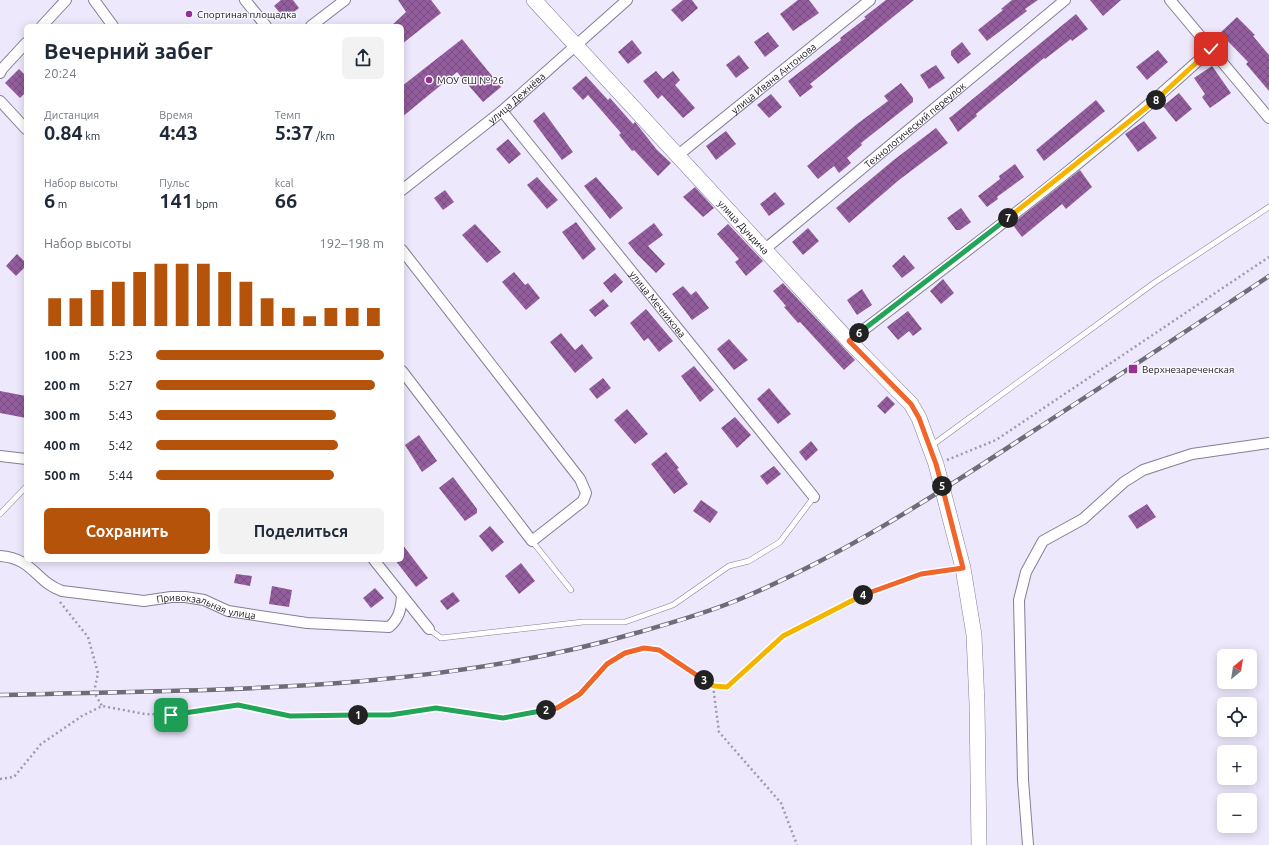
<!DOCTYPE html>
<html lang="ru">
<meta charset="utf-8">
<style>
:root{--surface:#fff;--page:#f2f2f3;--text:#1f2937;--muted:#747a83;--accent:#b45309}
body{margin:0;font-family:Ubuntu,sans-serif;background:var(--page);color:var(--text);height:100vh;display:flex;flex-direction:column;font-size:15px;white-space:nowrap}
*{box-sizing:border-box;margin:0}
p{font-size:13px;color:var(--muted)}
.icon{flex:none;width:22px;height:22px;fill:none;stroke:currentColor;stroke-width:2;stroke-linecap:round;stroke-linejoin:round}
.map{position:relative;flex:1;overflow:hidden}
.drawer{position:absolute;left:24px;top:24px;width:380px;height:538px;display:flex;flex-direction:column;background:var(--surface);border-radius:6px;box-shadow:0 2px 10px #0003}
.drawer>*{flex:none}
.needle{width:26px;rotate:30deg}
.controls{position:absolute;left:1217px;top:649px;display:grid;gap:8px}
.controls a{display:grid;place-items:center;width:40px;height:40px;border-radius:6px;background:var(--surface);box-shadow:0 2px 10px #0003;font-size:20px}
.pin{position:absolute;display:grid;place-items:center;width:34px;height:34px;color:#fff;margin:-17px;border-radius:8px;box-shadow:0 2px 6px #0006}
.km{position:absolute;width:20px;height:20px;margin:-10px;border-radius:50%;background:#222;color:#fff;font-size:11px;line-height:20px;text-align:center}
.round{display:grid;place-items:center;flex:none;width:42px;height:42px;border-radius:6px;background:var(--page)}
.summary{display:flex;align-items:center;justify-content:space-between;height:68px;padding:0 20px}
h1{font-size:22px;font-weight:700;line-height:30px}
.metrics{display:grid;grid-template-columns:repeat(3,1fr);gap:6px;height:68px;padding:4px 20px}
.metrics div{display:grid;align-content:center}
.metrics b{font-size:20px;font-weight:700}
.metrics small{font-size:11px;font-weight:400}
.metrics p{font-size:11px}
.chart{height:112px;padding:8px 20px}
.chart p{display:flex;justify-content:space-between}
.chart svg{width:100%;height:72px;margin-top:4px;stroke:var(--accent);stroke-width:6}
.action{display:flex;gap:8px;margin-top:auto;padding:8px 20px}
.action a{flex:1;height:46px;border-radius:6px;background:var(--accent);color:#fff;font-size:16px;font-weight:700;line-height:46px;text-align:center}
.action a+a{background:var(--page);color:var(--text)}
ul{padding:0 20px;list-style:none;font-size:13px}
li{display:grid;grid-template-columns:64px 48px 1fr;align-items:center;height:30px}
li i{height:10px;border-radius:5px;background:var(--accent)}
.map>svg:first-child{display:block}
.building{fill:url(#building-cross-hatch)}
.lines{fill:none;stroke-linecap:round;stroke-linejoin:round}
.lane-casing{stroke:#857e96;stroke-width:6}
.street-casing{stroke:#857e96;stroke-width:12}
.secondary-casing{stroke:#857e96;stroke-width:16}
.path{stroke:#9f9aab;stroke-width:2.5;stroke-dasharray:2 3;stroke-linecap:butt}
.lane{stroke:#fff;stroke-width:5}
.street{stroke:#fff;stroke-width:10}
.secondary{stroke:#fff;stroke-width:15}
.rail-casing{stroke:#6f6b79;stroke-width:4.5}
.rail{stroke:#f9f8fd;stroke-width:3;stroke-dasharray:9;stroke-linecap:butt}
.split-1-casing{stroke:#fff;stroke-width:8}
.split-2-casing{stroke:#fff;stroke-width:8}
.split-3-casing{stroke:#fff;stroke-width:8}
.split-4-casing{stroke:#fff;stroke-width:8}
.split-5-casing{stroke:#fff;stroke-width:8}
.split-6-casing{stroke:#fff;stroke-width:8}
.split-7-casing{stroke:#fff;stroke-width:8}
.split-8-casing{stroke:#fff;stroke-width:8}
.split-9-casing{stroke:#fff;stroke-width:8}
.split-1{stroke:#22a559;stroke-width:5}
.split-2{stroke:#22a559;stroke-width:5}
.split-3{stroke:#f0652b;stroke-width:5}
.split-4{stroke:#f5b400;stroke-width:5}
.split-5{stroke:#f0652b;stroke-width:5}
.split-6{stroke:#f0652b;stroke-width:5}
.split-7{stroke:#22a559;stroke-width:5}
.split-8{stroke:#f5b400;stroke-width:5}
.split-9{stroke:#f5b400;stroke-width:5}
.poi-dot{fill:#953096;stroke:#f9f8fd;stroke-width:1.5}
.labels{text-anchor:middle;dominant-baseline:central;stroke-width:3;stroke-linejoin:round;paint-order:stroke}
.poi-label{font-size:10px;fill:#1b1822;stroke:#f9f8fd;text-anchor:start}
.street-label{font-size:10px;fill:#1b1822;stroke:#f9f8fd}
</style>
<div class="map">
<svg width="1269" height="845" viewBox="0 0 1269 845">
<defs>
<pattern id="building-cross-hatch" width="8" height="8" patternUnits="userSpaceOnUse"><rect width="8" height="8" fill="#945e9e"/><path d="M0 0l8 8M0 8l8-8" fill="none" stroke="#784d80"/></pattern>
</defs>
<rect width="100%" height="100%" fill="#eee8fd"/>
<!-- building -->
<g class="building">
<polygon points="281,0 293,0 299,8 285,19 274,6"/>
<polygon points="398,0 431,0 441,13 402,44 402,26 391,26 406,12"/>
<polygon points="683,0 692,0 698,8 682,22 671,10"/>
<polygon points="798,0 809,0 819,13 793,31 780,14"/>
<polygon points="886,0 914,0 810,84 813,87 800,97 788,81 841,40 840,38 866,18 864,17"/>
<polygon points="1012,0 1038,0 1025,9 1027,11 987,41 978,30 1003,10 1001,9"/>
<polygon points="1090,0 1121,0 1103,16"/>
<polygon points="1076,14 1088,29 1072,41 1071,39 1045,59 1044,58 976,114 977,116 958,132 949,118 952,116"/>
<polygon points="1237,17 1255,35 1253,36 1269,55 1269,91 1246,64 1248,62 1220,33"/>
<polygon points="768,32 779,46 765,57 754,42"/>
<polygon points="462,39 501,87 483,102 457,72 402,117 402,86"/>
<polygon points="632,40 642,53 628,64 618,52"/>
<polygon points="962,42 971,54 958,64 951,55 951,51"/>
<polygon points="1158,50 1168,62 1147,80 1136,67"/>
<polygon points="739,55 749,68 736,78 726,65"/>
<polygon points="936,65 945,78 929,89 920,75"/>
<polygon points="1212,66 1231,93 1210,108 1202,97 1205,94 1194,78"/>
<polygon points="19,69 26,76 26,92 20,98 5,83"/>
<polygon points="656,71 663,79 673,71 680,80 675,85 695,108 683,118 662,95 658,99 643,81"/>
<polygon points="586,76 608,100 610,98 633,124 635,122 657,150 671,163 658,176 634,150 632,151 619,135 621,133 588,95 583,100 572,88"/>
<polygon points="901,83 913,98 913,102 861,143 862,145 847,158 851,163 839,173 834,166 818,179 807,166 857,124 888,101 884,96"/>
<polygon points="1179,93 1192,109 1176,122 1163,106"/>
<polygon points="771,94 782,107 769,118 757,105"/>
<polygon points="1096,100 1105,111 1044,161 1036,150"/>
<polygon points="544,112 573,152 562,160 533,121"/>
<polygon points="1144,121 1157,138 1138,152 1125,134"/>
<polygon points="936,128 948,143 899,180 849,223 836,208 895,159"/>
<polygon points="726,131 736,144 716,160 706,146"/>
<polygon points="508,139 521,154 509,164 496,149"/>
<polygon points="1015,164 1024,177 997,197 998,199 987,207 978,196 1000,179 999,176"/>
<polygon points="1080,170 1092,187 1066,209 1062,204 1022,237 1012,224"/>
<polygon points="537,177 558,200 547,209 527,185"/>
<polygon points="596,177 623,208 610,219 584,186"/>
<polygon points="695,187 714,208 703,217 683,197"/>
<polygon points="445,190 454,202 443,210 434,198"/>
<polygon points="775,192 785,204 769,216 760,204"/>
<polygon points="961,208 971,222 960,230 956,230 947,218"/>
<polygon points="576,222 596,249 583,260 562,232"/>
<polygon points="654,223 663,235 648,246 665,264 656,273 637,254 628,243"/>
<polygon points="475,224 501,252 487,263 462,235"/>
<polygon points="728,224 763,261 746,276 735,262 739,259 717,234"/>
<polygon points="808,228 819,241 803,255 792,242"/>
<polygon points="17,254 26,263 26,266 16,276 6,266"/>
<polygon points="904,255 915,268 902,278 892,266"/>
<polygon points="514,272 525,285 528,283 540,298 526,310 502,282"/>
<polygon points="615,273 623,282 611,293 603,283"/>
<polygon points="943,279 954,293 941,304 930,291"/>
<polygon points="783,283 855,360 844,370 800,322 798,323 784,307 786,306 773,291"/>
<polygon points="683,286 691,295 696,291 709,308 692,320 672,294"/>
<polygon points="862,289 872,305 857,315 847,300"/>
<polygon points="603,299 609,306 595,317 589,310"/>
<polygon points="646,309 673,341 659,352 648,338 644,341 630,323"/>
<polygon points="908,311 922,329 913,336 909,331 898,340 887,327"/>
<polygon points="561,333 575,350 582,344 593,358 575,373 550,342"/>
<polygon points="729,339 748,360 734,370 717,349"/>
<polygon points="694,366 714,390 700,402 681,376"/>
<polygon points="603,378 611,388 597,399 589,389"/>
<polygon points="769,388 791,414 778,424 757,399"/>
<polygon points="0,391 26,396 26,418 0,413"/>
<polygon points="887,396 895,404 885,414 877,406"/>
<polygon points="627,409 648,434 635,444 614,420"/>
<polygon points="735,417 751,435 737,448 721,428"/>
<polygon points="419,435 437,461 422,472 405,445"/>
<polygon points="811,441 818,450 806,461 799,452"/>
<polygon points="666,452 679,468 677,469 688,484 674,494 651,464"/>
<polygon points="774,466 781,474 767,485 760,476"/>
<polygon points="453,477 477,509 477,513 465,521 439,488"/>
<polygon points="701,500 718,512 710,523 693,511"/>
<polygon points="1147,504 1156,517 1137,529 1128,516"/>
<polygon points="490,526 504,542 492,552 479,536"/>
<polygon points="402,544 428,578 416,587 395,560 402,560"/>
<polygon points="521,563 535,581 519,594 505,576"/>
<polygon points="236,574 252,576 250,586 234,583"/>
<polygon points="272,586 292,590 289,607 269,604"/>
<polygon points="375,588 384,598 371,608 363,598"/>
<polygon points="453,592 460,601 447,610 440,601"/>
</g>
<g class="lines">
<!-- lane casing -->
<g class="lane-casing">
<g id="lane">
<polyline points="931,446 1154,283 1269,207"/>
<polyline points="0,514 26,487"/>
<polyline points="532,541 571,590"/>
<polyline points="429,629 441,638 583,622 625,622 673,605 729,566 749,561 780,542 814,497"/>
</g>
</g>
<!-- street casing -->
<g class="street-casing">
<g id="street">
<polyline points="94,0 113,26"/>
<polyline points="245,0 266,26"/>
<polyline points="1170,0 1269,118"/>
<polyline points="42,26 66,0"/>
<polyline points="311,26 345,0"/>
<polyline points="0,73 2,69 26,43"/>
<polyline points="0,101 26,129"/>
<path id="s1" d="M502,111L814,497"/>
<path id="s2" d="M677,156L870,0"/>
<path id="s3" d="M402,190L502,111L627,0"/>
<polyline points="402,250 580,479 586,493 583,501 532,541 402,371"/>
<path id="s4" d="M764,250L1065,0"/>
<path d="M849,341C972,247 1097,154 1211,49"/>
<polyline points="0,456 26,459"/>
<path id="s5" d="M0,556C33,558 36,582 62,591L144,601L171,597H185L204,600L228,611L307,623L389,627C399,619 401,609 402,596"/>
<polyline points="374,560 429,629"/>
<polyline points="1028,845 1023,780 1019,600 1026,572 1043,541 1083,519 1124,482 1143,470 1192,454 1269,443"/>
</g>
</g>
<!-- secondary casing -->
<g class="secondary-casing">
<g id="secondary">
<path id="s6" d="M534,0L849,341L911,404L919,418L936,464L963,568L974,635L977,704L979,845"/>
</g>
</g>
<!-- path -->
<g class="path">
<polyline points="947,460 996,440 1269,257"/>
<polyline points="60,602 88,637 98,673 94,692 102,706"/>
<polyline points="713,686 719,732 781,803 797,845"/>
<polyline points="0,779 14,777 41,744 82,716 102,706 145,714 171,715 238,705 290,716 390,715 436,709 503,718 557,708 580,694 607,664 625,653 644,648 659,650 713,686 727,687 783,636 868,593 921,574 950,570"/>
</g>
<!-- lane -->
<use href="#lane" class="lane"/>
<!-- street -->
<use href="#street" class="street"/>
<!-- secondary -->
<use href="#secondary" class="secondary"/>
<!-- rail casing -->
<g class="rail-casing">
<path id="rail" d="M0,695C213,689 430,693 636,633C671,623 707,613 740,599C840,557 931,498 1021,439C1104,385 1187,331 1269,276"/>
</g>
<!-- rail -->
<use href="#rail" class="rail"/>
</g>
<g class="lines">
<!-- split-1 casing -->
<g class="split-1-casing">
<polyline id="split-1" points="171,715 238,705 290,716 358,715"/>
</g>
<!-- split-2 casing -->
<g class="split-2-casing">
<polyline id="split-2" points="358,715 390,715 436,708 503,718 546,710"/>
</g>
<!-- split-3 casing -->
<g class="split-3-casing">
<polyline id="split-3" points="546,710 557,708 580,694 607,664 625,653 644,648 659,650 704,680"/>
</g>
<!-- split-4 casing -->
<g class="split-4-casing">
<polyline id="split-4" points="704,680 714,686 727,687 783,636 863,595"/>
</g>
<!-- split-5 casing -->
<g class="split-5-casing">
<polyline id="split-5" points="863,595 921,574 963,568 942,486"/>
</g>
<!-- split-6 casing -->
<g class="split-6-casing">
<polyline id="split-6" points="859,333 849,341 911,404 919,418 936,464 942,486"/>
</g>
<!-- split-7 casing -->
<g class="split-7-casing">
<polyline id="split-7" points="859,333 1008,218"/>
</g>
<!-- split-8 casing -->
<g class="split-8-casing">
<polyline id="split-8" points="1008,218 1156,100"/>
</g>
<!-- split-9 casing -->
<g class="split-9-casing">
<polyline id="split-9" points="1156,100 1211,49"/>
</g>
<!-- split-1 -->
<use href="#split-1" class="split-1"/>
<!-- split-2 -->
<use href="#split-2" class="split-2"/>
<!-- split-3 -->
<use href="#split-3" class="split-3"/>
<!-- split-4 -->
<use href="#split-4" class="split-4"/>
<!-- split-5 -->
<use href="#split-5" class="split-5"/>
<!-- split-6 -->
<use href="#split-6" class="split-6"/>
<!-- split-7 -->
<use href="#split-7" class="split-7"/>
<!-- split-8 -->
<use href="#split-8" class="split-8"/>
<!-- split-9 -->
<use href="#split-9" class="split-9"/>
</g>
<!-- markers -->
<g class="poi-dot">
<circle cx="189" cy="14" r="4"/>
<circle cx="429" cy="80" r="4"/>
<rect x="1128" y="364" width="10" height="10" rx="2"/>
</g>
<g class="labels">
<!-- poi labels -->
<g class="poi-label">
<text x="197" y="14">Спортиная площадка</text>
<text x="437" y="80">МОУ СШ № 26</text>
<text x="1142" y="369">Верхнезареченская</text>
</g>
<!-- street labels -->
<g class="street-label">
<text stroke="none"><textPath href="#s2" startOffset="124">улица Ивана Антонова</textPath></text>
<text stroke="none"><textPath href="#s3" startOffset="147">улица Дежнёва</textPath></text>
<text stroke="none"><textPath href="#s4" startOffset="196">Технологический переулок</textPath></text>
<text stroke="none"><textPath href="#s6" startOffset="309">улица Дундича</textPath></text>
<text stroke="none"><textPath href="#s1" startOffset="248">улица Мечникова</textPath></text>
<text stroke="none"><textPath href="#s5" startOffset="219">Привокзальная улица</textPath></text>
</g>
</g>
</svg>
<div class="controls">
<a><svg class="needle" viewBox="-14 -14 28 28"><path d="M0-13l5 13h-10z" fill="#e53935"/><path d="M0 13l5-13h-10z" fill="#747a83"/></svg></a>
<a><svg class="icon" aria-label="locate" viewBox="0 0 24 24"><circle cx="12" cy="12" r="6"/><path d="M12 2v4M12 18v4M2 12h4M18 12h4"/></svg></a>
<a>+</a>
<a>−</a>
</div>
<div class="pin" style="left:171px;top:715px;background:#1e9e55"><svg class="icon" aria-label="arrive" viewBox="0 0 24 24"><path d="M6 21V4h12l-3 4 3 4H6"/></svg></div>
<div class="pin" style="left:1211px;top:49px;background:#d93025"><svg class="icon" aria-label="check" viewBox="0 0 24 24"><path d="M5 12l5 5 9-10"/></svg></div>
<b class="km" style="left:358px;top:715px">1</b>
<b class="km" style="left:546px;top:710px">2</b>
<b class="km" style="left:704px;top:680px">3</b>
<b class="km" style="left:863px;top:595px">4</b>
<b class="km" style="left:942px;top:486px">5</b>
<b class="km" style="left:859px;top:333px">6</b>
<b class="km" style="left:1008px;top:218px">7</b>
<b class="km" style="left:1156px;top:100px">8</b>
<section class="drawer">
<div class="summary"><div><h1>Вечерний забег</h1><p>20:24</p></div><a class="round"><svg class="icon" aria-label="share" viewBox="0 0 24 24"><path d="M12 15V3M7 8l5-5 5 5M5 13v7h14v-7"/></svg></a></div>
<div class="metrics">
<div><p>Дистанция</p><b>0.84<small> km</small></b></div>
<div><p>Время</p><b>4:43</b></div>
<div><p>Темп</p><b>5:37<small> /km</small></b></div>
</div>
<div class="metrics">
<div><p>Набор высоты</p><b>6<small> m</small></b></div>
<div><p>Пульс</p><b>141<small> bpm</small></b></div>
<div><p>kcal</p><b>66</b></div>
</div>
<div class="chart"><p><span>Набор высоты</span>192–198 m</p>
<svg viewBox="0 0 160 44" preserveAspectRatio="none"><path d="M5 44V27M15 44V27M25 44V22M35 44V17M45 44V11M55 44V6M65 44V6M75 44V6M85 44V11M95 44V17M105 44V27M115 44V33M125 44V38M135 44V33M145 44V33M155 44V33"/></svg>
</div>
<ul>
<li><b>100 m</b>5:23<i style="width:100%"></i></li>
<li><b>200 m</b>5:27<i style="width:96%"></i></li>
<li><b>300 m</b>5:43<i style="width:79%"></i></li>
<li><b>400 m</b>5:42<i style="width:80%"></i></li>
<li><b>500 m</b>5:44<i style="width:78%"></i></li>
</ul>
<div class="action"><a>Сохранить</a><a>Поделиться</a></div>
</section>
</div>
